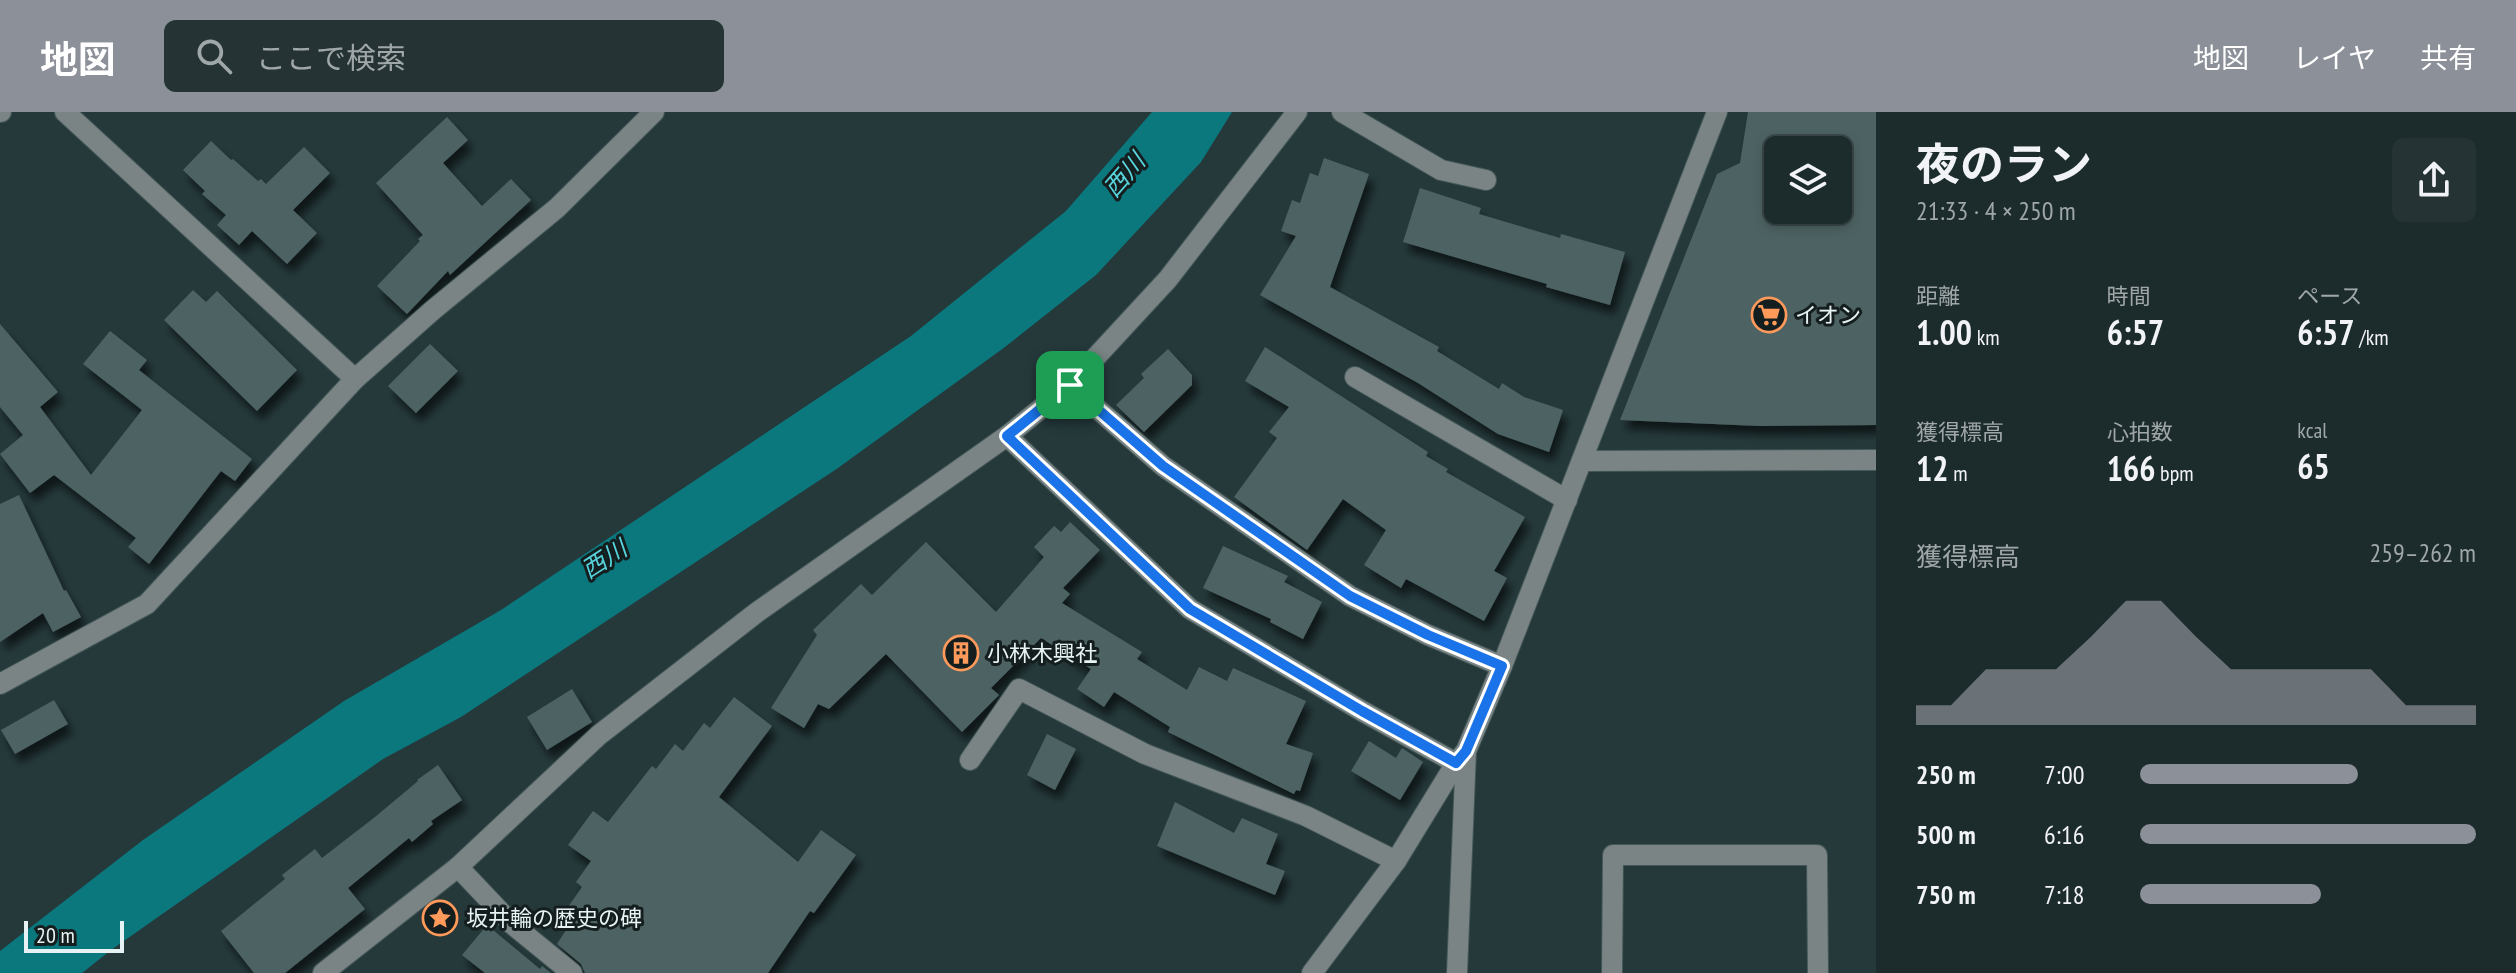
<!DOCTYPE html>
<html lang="ja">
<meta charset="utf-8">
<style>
:root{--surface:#1c2b2c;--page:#253334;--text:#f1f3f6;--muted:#a0a7a9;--line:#3a4748;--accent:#8c9099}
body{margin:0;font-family:"PT Sans Narrow","Noto Sans JP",sans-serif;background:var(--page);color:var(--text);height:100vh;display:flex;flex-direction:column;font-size:30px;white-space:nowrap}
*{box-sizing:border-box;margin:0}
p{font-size:26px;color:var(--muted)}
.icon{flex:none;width:44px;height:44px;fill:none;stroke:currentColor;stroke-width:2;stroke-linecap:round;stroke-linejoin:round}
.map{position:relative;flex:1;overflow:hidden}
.drawer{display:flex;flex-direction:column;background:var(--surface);width:640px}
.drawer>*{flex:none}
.buttons{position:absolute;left:1764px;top:24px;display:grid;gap:16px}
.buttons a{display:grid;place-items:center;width:88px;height:88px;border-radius:12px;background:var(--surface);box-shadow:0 4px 12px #0003,0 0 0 2px var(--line);font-size:40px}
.scale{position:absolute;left:24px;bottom:20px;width:100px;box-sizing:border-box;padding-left:8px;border:4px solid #e6f2f3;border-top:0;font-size:22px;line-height:28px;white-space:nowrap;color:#e6f2f3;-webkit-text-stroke:6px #151e1f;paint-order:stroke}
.pin{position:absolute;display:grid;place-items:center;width:68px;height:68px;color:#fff;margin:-34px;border-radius:16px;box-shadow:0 4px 12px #0006}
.round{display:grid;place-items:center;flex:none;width:84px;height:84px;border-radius:12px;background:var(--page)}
.summary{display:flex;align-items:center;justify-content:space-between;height:136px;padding:0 40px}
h1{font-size:44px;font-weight:700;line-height:60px}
.metrics{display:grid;grid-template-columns:repeat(3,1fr);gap:12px;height:136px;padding:8px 40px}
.metrics div{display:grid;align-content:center}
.metrics b{font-size:34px;font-weight:700}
.metrics small{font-size:22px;font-weight:400}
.metrics p{font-size:22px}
.chart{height:224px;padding:16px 40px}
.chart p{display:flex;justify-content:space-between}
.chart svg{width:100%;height:144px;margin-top:8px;fill:var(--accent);opacity:.7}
ul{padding:0 40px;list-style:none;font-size:26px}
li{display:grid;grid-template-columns:128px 96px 1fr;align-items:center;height:60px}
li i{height:20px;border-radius:10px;background:var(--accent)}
header{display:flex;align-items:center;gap:48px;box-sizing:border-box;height:112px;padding:0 40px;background:var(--accent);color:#fff}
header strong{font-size:38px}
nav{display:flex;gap:44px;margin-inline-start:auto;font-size:28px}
.search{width:560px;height:72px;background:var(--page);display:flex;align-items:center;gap:20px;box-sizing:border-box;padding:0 28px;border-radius:12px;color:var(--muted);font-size:30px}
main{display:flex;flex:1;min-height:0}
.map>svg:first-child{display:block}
.water{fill:#0b787e}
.building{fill:#4d6264;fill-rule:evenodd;filter:url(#shadow)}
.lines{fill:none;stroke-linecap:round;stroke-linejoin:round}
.minor-casing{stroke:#445758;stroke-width:22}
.minor{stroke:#7a8484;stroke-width:20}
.route-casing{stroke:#fff;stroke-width:16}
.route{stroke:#1a73e8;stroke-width:10}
.labels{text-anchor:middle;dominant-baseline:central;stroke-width:6;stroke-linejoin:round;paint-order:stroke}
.poi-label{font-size:22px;fill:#e6f2f3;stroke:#151e1f;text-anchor:start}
.water-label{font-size:24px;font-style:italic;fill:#57d5dd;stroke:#151e1f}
</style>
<header>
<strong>地図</strong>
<div class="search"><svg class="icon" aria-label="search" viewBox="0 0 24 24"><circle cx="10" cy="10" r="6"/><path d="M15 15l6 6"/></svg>ここで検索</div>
<nav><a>地図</a><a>レイヤ</a><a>共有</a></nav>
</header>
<main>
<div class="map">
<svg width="1876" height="861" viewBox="0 0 1876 861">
<defs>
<filter id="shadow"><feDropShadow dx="5" dy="9" stdDeviation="4" flood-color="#0009"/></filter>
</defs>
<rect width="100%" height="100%" fill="#25393b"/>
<!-- water -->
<polygon class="water" points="1152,0 1232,0 1201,50 1096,163 1005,235 838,356 461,605 383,647 111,838 82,861 0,861 0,839 143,728 344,589 501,498 911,224 1066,99"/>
<!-- building -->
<g class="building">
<path d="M1748,0H1876V313L1760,314L1620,308L1717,62L1740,51ZM1778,38H1838V98H1778Z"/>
<polygon points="447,5 468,28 443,51 482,94 511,67 531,88 450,163 448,159 407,202 377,174 420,129 418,127 423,123 376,71"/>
<polygon points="211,29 231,48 233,47 258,69 261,67 266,72 304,35 330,61 293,98 317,121 287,152 252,119 239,133 217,113 226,103 202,82 205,79 183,58"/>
<polygon points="1324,46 1369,62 1330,175 1439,235 1437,239 1499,277 1502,271 1524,285 1563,298 1549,340 1498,322 1418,271 1260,183 1296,124 1281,119 1292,88 1300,91 1310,61 1318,64"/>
<polygon points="1420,76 1481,96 1479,102 1560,126 1561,122 1625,140 1610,193 1546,175 1547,172 1403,130"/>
<polygon points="193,178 206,190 217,179 297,258 257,299 164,208"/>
<polygon points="0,212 58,280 40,295 91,363 142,298 83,252 110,219 147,248 139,258 252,347 235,369 221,359 149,452 128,435 136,426 54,363 30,381 0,342 23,323 0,295"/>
<polygon points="430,232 458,259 416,301 388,274"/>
<polygon points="1265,235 1428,340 1426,344 1448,357 1446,360 1525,405 1494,459 1507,466 1484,509 1406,467 1401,476 1364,453 1386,418 1343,387 1307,438 1234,385 1277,326 1269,320 1289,295 1245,269"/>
<polygon points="1168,237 1192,263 1192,273 1144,320 1116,293 1144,266 1141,262"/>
<polygon points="19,383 64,479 66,478 81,505 53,520 43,501 0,530 0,392"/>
<polygon points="1070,410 1100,438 1063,476 1070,482 1062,491 1142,540 1137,547 1187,578 1199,555 1227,569 1233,556 1306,589 1286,632 1313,641 1300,679 1296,678 1294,682 1168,620 1170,615 1114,580 1104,595 1077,577 1091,557 1041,526 991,576 999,583 962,620 886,542 829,597 818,592 804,616 771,596 817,523 813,518 861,472 872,483 926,430 996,500 1044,445 1034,435 1054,414 1061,420"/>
<polygon points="1223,434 1288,464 1284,470 1322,490 1303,527 1270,510 1271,507 1203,476"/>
<polygon points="572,577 592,610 547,638 527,605"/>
<polygon points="734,585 772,614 719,685 798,750 821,718 856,743 814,801 810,799 768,861 585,861 581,852 557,832 577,801 568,795 582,775 576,770 591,749 568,733 593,699 608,710 652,654 656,657 675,632 683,639 704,611 710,616"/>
<polygon points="54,588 68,612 15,642 1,618"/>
<polygon points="1047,622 1076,637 1055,678 1027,663"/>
<polygon points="1369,629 1396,646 1402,636 1423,650 1400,688 1351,659"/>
<polygon points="438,653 462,688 431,709 433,712 412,730 409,726 348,776 365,797 285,861 254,861 221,819 285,767 282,763 315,737 322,746 375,705 418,669 417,668"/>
<polygon points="1175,690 1234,721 1242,706 1278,722 1266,752 1285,759 1275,783 1157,734"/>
<polygon points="487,813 540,857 542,854 551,861 485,861 462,843"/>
</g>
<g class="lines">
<!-- minor casing -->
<g class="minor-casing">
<g id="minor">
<polyline points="0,0 1,0"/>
<polyline points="65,0 355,267"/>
<polyline points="1342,0 1441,58 1486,68"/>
<polyline points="1355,265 1567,388"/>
<polyline points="1070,273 1163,354 1350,484 1428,523 1502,554"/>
<polyline points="1007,324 1190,497 1362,599 1456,651"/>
<polyline points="1582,349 1876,348"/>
<polyline points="0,572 147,492 355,267 433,198 557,96 654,0"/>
<polyline points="970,648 1019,577 1145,642 1306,704 1396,749"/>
<polyline points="458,755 512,812 572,861"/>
<polyline points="323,861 458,755 599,623 756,501 1007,324 1070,273 1168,167 1297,0"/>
<polyline points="1312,861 1396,749 1456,651 1466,639 1502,554 1717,0"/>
<polyline points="1457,861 1466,639"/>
<polyline points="1612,861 1613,743 1817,743 1818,861"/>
</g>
</g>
<!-- minor -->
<use href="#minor" class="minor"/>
</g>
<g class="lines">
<!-- route casing -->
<g class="route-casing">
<polygon id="route" points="1070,273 1163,354 1350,484 1428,523 1502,554 1466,639 1456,651 1362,599 1190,497 1007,324"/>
</g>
<!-- route -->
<use href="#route" class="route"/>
</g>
<!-- icons -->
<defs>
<g id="supermarket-ring" transform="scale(1.8)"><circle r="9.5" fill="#151e1f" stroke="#ff9a5b" stroke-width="1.5"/><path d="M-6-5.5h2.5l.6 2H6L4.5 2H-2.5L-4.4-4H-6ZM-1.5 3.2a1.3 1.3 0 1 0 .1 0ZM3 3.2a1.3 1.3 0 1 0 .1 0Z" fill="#ff9a5b"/></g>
<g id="building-ring" transform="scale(1.8)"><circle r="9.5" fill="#151e1f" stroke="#ff9a5b" stroke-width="1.5"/><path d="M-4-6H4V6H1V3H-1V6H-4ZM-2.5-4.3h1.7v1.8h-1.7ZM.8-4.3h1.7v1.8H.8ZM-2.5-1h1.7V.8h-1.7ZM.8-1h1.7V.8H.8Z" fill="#ff9a5b"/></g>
<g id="sight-ring" transform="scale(1.8)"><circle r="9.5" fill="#151e1f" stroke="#ff9a5b" stroke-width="1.5"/><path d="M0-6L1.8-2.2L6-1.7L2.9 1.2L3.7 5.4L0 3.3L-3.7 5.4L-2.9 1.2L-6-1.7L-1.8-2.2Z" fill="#ff9a5b"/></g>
</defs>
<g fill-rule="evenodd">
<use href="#supermarket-ring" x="1769" y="203"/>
<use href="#building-ring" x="961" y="541"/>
<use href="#sight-ring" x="440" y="806"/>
</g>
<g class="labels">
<!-- poi labels -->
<g class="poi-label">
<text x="1795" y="203">イオン</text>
<text x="987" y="541">小林木興社</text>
<text x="466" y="806">坂井輪の歴史の碑</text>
</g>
<!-- water labels -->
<g class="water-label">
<text transform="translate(1124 63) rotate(-49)">西川</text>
<text transform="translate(604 447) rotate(-33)">西川</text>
</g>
</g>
</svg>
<div class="buttons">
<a><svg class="icon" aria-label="layers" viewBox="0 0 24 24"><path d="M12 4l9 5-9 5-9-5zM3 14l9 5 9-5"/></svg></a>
</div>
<div class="scale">20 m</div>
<div class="pin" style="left:1070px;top:273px;background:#1e9e55"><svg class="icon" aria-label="arrive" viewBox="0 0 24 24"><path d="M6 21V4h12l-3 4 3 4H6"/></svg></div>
</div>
<section class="drawer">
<div class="summary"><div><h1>夜のラン</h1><p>21:33 · 4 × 250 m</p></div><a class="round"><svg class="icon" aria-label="share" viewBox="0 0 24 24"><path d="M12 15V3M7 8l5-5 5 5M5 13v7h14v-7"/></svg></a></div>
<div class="metrics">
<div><p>距離</p><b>1.00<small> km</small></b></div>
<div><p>時間</p><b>6:57</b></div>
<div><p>ペース</p><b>6:57<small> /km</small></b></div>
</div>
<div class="metrics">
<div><p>獲得標高</p><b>12<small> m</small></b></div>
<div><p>心拍数</p><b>166<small> bpm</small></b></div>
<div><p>kcal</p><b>65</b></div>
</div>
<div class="chart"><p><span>獲得標高</span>259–262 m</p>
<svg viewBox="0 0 160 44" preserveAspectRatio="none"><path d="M0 44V38L10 38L20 27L30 27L40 27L50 17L60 6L70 6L80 17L90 27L100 27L110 27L120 27L130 27L140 38L150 38L160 38V44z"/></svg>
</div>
<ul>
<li><b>250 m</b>7:00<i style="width:65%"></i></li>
<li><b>500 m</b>6:16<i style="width:100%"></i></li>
<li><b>750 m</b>7:18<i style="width:54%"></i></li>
</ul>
</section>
</main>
